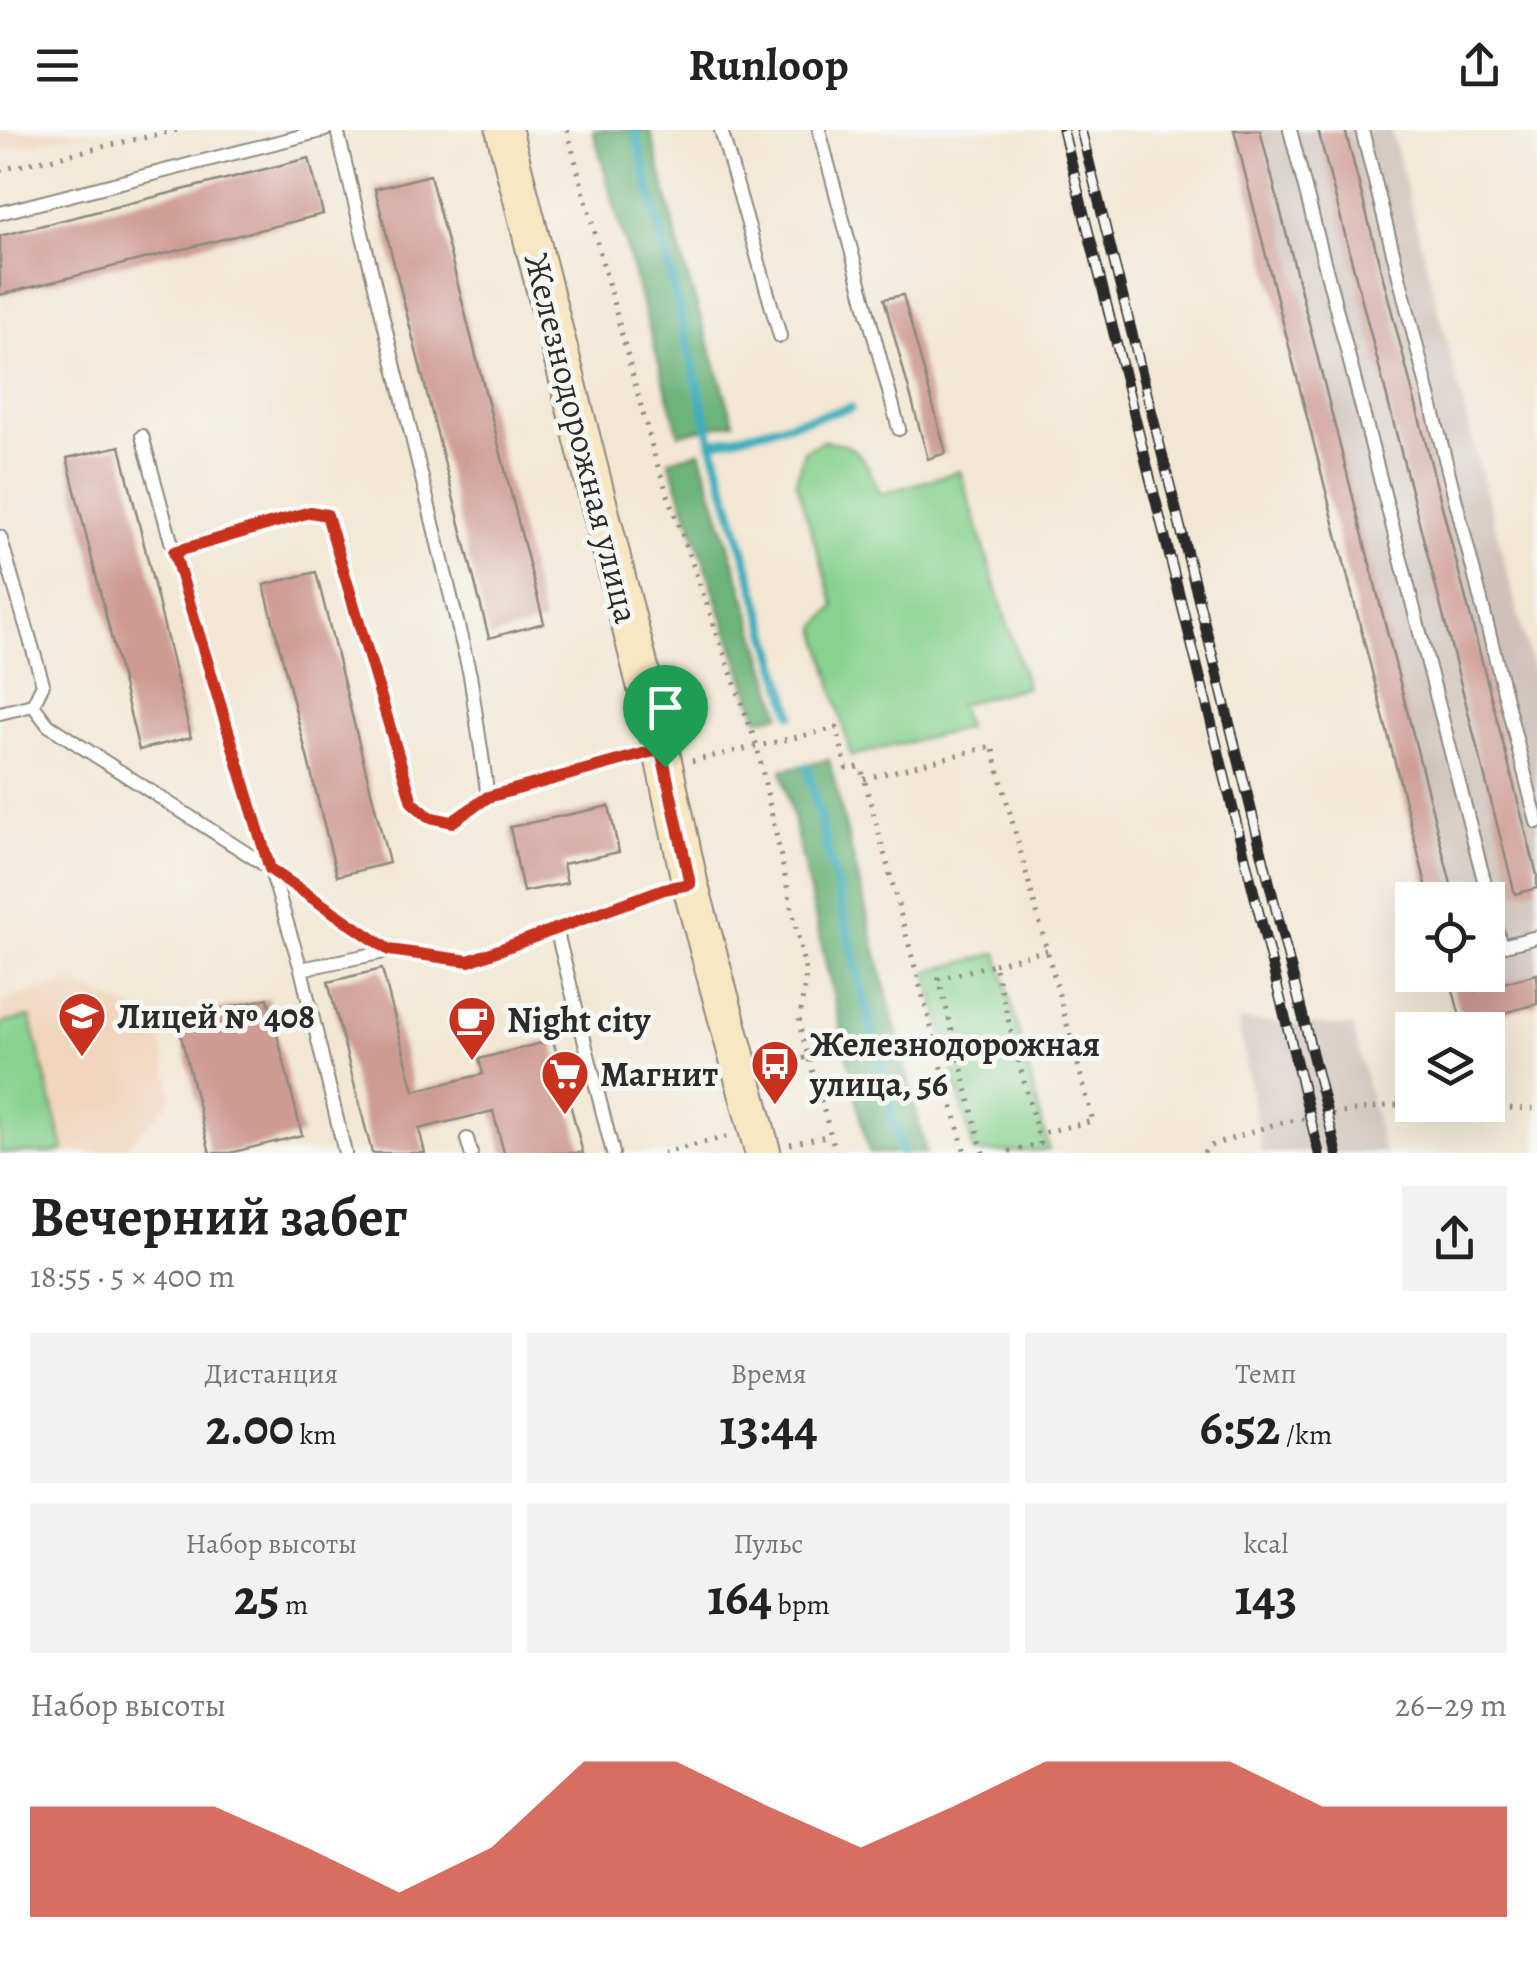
<!DOCTYPE html>
<html lang="ru">
<meta charset="utf-8">
<style>
:root{--surface:#fff;--page:#f2f2f2;--text:#222;--muted:#767676;--accent:#c8321e}
body{margin:0;font-family:Alegreya,serif;background:var(--page);color:var(--text);height:100vh;display:flex;flex-direction:column;font-size:38px;white-space:nowrap}
*{box-sizing:border-box;margin:0}
p{font-size:32px;color:var(--muted)}
.icon{flex:none;width:55px;height:55px;fill:none;stroke:currentColor;stroke-width:2;stroke-linecap:round;stroke-linejoin:round}
.map{position:relative;height:1023px;overflow:hidden}
.sheet{display:flex;flex-direction:column;background:var(--surface);flex:1}
.sheet>*{flex:none}
.fabs{position:absolute;left:1395px;top:752px;display:grid;gap:20px}
.fabs a{display:grid;place-items:center;width:110px;height:110px;border-radius:0px;background:var(--surface);box-shadow:0 10px 40px #0002;font-size:50px}
.pin{position:absolute;display:grid;place-items:center;width:85px;height:85px;color:#fff;margin:-102px -42px;border-radius:50% 50% 50% 0;rotate:-45deg;box-shadow:0 0 10px #0007}
.pin .icon{rotate:45deg}
.round{display:grid;place-items:center;flex:none;width:105px;height:105px;border-radius:0px;background:var(--page)}
.head{display:flex;align-items:center;justify-content:space-between;height:170px;padding:0 30px}
h1{font-size:55px;font-weight:700;line-height:75px}
.stats{display:grid;grid-template-columns:repeat(3,1fr);gap:15px;height:170px;padding:10px 30px}
.stats div{display:grid;align-content:center;border-radius:0px;background:var(--page);text-align:center}
.stats b{font-size:50px;font-weight:700}
.stats small{font-size:28px;font-weight:400}
.stats p{font-size:28px}
.chart{height:280px;padding:20px 30px}
.chart p{display:flex;justify-content:space-between}
.chart svg{width:100%;height:180px;margin-top:10px;fill:var(--accent);opacity:.7}
header{display:flex;justify-content:space-between;align-items:center;height:130px;padding:0 30px;background:var(--surface);font-size:45px;font-weight:700}
.map>svg:first-child{display:block}
.built{fill:#f1d5bd}
.industrial{fill:#cec1ba}
.green{fill:#87d28f;stroke:#597e5d;stroke-width:2.5}
.forest{fill:#6db47a;stroke:#4c7052;stroke-width:2.5}
.lines{fill:none;stroke-linecap:round;stroke-linejoin:round}
.stream{stroke:#3eadbc;stroke-width:9}
.building{fill:#ce9b93}
.lane-casing{stroke:#8e897f;stroke-width:16}
.secondary-casing{stroke:#8e897f;stroke-width:39}
.path{stroke:#8e897f;stroke-width:5;stroke-dasharray:2.5 8;stroke-linecap:butt}
.lane{stroke:#fff;stroke-width:12}
.secondary{stroke:#f9e7c3;stroke-width:35}
.rail-casing{stroke:#2b2b2b;stroke-width:11}
.rail{stroke:#f6f6f2;stroke-width:8;stroke-dasharray:22;stroke-linecap:butt}
.route-casing{stroke:#fff;stroke-width:20}
.route{stroke:#c8321e;stroke-width:12}
.labels{text-anchor:middle;dominant-baseline:central;stroke-width:10;stroke-linejoin:round;paint-order:stroke}
.street-label{font-size:35px;fill:#2b2b2b;stroke:#f6f6f2}
.poi-label{font-size:35px;font-weight:bold;fill:#2b2b2b;stroke:#f6f6f2;text-anchor:start}
</style>
<header><svg class="icon" aria-label="menu" viewBox="0 0 24 24"><path d="M4 6h16M4 12h16M4 18h16"/></svg>Runloop<svg class="icon" aria-label="share" viewBox="0 0 24 24"><path d="M12 15V3M7 8l5-5 5 5M5 13v7h14v-7"/></svg></header>
<div class="map">
<svg width="1537" height="1023" viewBox="0 0 1537 1023">
<rect width="100%" height="100%" fill="#f6f6f2"/>
<filter id="ink" filterUnits="userSpaceOnUse"><feTurbulence type="fractalNoise" baseFrequency=".01" numOctaves="2"/><feDisplacementMap in="SourceGraphic" scale="20" xChannelSelector="R" yChannelSelector="G"/><feConvolveMatrix kernelMatrix="1 2 1 2 8 2 1 2 1" color-interpolation-filters="sRGB"/></filter>
<filter id="wash" filterUnits="userSpaceOnUse"><feTurbulence type="fractalNoise" baseFrequency=".0048" numOctaves="4" result="noise"/><feDisplacementMap in="SourceGraphic" scale="40" xChannelSelector="R" yChannelSelector="G"/><feGaussianBlur stdDeviation="2.25" result="paint"/><feColorMatrix in="noise" values="0 0 0 0 0 0 0 0 0 0 0 0 0 0 0 0 0 1.4 0 .05"/><feComposite in="paint" operator="in"/></filter>
<g filter="url(#wash)">
<rect width="100%" height="100%" fill="#f2e7d3"/>
<!-- built -->
<g class="built">
<polygon points="0,0 91,0 0,22"/>
<polygon points="72,852 157,890 173,968 120,1023 0,1023 0,871"/>
</g>
<!-- industrial -->
<g class="industrial">
<polygon points="1234,0 1391,0 1537,556 1537,874 1462,894 1449,845 1488,845 1488,770 1430,770"/>
<polygon points="1238,890 1353,897 1384,1023 1262,1023"/>
</g>
<!-- green -->
<g class="green">
<path d="M823,311C863,313 865,333 881,364L960,341L1027,557L959,574L966,598L851,626L817,497L835,476L796,352L804,321Z"/>
<polygon points="998,823 1049,1020 974,1023 927,842"/>
<polygon points="30,887 64,1020 52,1023 0,1023 0,894"/>
</g>
<!-- forest -->
<g class="forest">
<polygon points="593,0 650,0 685,139 734,292 679,304"/>
<polygon points="700,321 781,584 758,589 669,330"/>
<polygon points="829,630 926,1023 869,1023 782,640"/>
</g>
<g class="lines">
<!-- stream -->
<g class="stream">
<polyline points="635,0 712,313 792,584"/>
<polyline points="712,313 850,278"/>
<polyline points="807,636 902,1023"/>
</g>
</g>
<g id="blocks">
<!-- building -->
<g class="building">
<polygon points="1234,0 1260,0 1455,770 1430,770"/>
<polygon points="1318,0 1345,0 1537,745 1537,758 1515,764"/>
<polygon points="309,28 323,84 0,165 0,106"/>
<polygon points="430,45 544,493 489,508 375,59"/>
<polygon points="903,165 946,323 928,329 884,169"/>
<polygon points="120,316 191,607 139,620 67,328"/>
<polygon points="316,442 389,733 337,746 264,455"/>
<polygon points="609,676 619,722 563,734 567,753 523,762 510,697"/>
<polygon points="382,839 414,961 483,944 479,929 553,910 583,1023 504,1023 493,981 419,999 425,1023 372,1023 328,852"/>
<polygon points="1537,844 1537,874 1462,894 1449,845 1474,845 1477,860"/>
<polygon points="268,868 302,1005 230,1023 210,1023 177,890"/>
</g>
</g>
</g>
<g filter="url(#ink)">
<use href="#blocks" fill-opacity="0" stroke="#8e897f" stroke-width="2.5"/>
<g class="lines">
<!-- lane casing -->
<g class="lane-casing">
<g id="lane">
<polyline points="337,0 470,545 488,667"/>
<polyline points="721,0 780,206"/>
<polyline points="819,0 899,299"/>
<polyline points="1290,0 1501,816 1537,807"/>
<polyline points="1362,0 1537,692"/>
<polyline points="0,83 325,0"/>
<polyline points="142,306 174,422 301,839 345,1023"/>
<polyline points="0,407 43,554 33,575"/>
<polyline points="174,422 310,382 327,385 412,672 429,687 452,692 488,667 661,619"/>
<polyline points="33,575 48,595 271,739 389,821"/>
<polyline points="0,583 33,575"/>
<polyline points="556,799 613,1023"/>
<polyline points="301,839 389,821 469,831 664,759 687,754"/>
<polyline points="467,1009 471,1023"/>
</g>
</g>
<!-- secondary casing -->
<g class="secondary-casing">
<polyline id="secondary" points="504,0 661,619 690,754 763,1023"/>
</g>
<!-- path -->
<g class="path">
<polyline points="567,0 655,328 757,616 806,844 799,894 836,1023"/>
<polyline points="0,40 178,0"/>
<polyline points="692,631 837,598 846,638 861,637 965,1023"/>
<polyline points="864,649 992,616 1093,991 1037,1004"/>
<polyline points="994,834 1047,820"/>
<polyline points="772,935 809,927"/>
<polyline points="790,1014 831,1005"/>
<polyline points="663,1023 726,1007"/>
<polyline points="983,1023 939,849 994,834 1040,1014 1002,1023"/>
<polyline points="1204,1023 1207,1017 1278,993 1393,975 1537,979"/>
</g>
<!-- lane -->
<use href="#lane" class="lane"/>
<!-- secondary -->
<use href="#secondary" class="secondary"/>
<!-- rail casing -->
<g class="rail-casing">
<g id="rail">
<polyline points="1063,0 1319,1023"/>
<polyline points="1081,0 1337,1023"/>
</g>
</g>
<!-- rail -->
<use href="#rail" class="rail"/>
</g>
</g>
<g class="lines" filter="url(#ink)">
<!-- route casing -->
<g class="route-casing">
<polygon id="route" points="310,382 327,385 412,672 429,687 452,692 488,667 661,619 690,754 664,759 469,831 389,820 270,739 174,422"/>
</g>
<!-- route -->
<use href="#route" class="route"/>
</g>
<!-- icons -->
<defs>
<g id="school-pin" transform="scale(2.5)"><path d="M0 17L-7.5 6A9.5 9.5 0 1 1 7.5 6Z" fill="#c8321e" stroke="#f6f6f2"/><path d="M0-5L7-2L0 1L-7-2ZM-4 1L0 2.5L4 1V4Q0 6-4 4Z" fill="#fff"/></g>
<g id="cafe-pin" transform="scale(2.5)"><path d="M0 17L-7.5 6A9.5 9.5 0 1 1 7.5 6Z" fill="#c8321e" stroke="#f6f6f2"/><path d="M-5.5-4.5H6V0H3Q3 3.5 0 3.5H-2.5Q-5.5 3.5-5.5 0ZM3-3.2v2h1.7v-2ZM-6 4.5H4V6H-6Z" fill="#fff"/></g>
<g id="bus-pin" transform="scale(2.5)"><path d="M0 17L-7.5 6A9.5 9.5 0 1 1 7.5 6Z" fill="#c8321e" stroke="#f6f6f2"/><path d="M-5-6H5V4H4V6H2V4H-2V6H-4V4H-5ZM-3.5-4V0h7V-4ZM-3.5 1.2v1.5H-2V1.2ZM2 1.2v1.5H3.5V1.2Z" fill="#fff"/></g>
<g id="supermarket-pin" transform="scale(2.5)"><path d="M0 17L-7.5 6A9.5 9.5 0 1 1 7.5 6Z" fill="#c8321e" stroke="#f6f6f2"/><path d="M-6-5.5h2.5l.6 2H6L4.5 2H-2.5L-4.4-4H-6ZM-1.5 3.2a1.3 1.3 0 1 0 .1 0ZM3 3.2a1.3 1.3 0 1 0 .1 0Z" fill="#fff"/></g>
</defs>
<g fill-rule="evenodd">
<use href="#school-pin" x="82" y="886"/>
<use href="#cafe-pin" x="472" y="890"/>
<use href="#bus-pin" x="775" y="934"/>
<use href="#supermarket-pin" x="565" y="944"/>
</g>
<g class="labels">
<!-- street labels -->
<g class="street-label">
<text transform="translate(582 308) rotate(76)">Железнодорожная улица</text>
</g>
<!-- poi labels -->
<g class="poi-label">
<text x="117" y="886">Лицей № 408</text>
<text x="507" y="890">Night city</text>
<text x="810" y="914">Железнодорожная<tspan x="810" dy="40">улица, 56</tspan></text>
<text x="600" y="944">Магнит</text>
</g>
</g>
</svg>
<div class="fabs">
<a><svg class="icon" aria-label="locate" viewBox="0 0 24 24"><circle cx="12" cy="12" r="6"/><path d="M12 2v4M12 18v4M2 12h4M18 12h4"/></svg></a>
<a><svg class="icon" aria-label="layers" viewBox="0 0 24 24"><path d="M12 4l9 5-9 5-9-5zM3 14l9 5 9-5"/></svg></a>
</div>
<div class="pin" style="left:665px;top:637px;background:#1e9e55"><svg class="icon" aria-label="arrive" viewBox="0 0 24 24"><path d="M6 21V4h12l-3 4 3 4H6"/></svg></div>
</div>
<section class="sheet">
<div class="head"><div><h1>Вечерний забег</h1><p>18:55 · 5 × 400 m</p></div><a class="round"><svg class="icon" aria-label="share" viewBox="0 0 24 24"><path d="M12 15V3M7 8l5-5 5 5M5 13v7h14v-7"/></svg></a></div>
<div class="stats">
<div><p>Дистанция</p><b>2.00<small> km</small></b></div>
<div><p>Время</p><b>13:44</b></div>
<div><p>Темп</p><b>6:52<small> /km</small></b></div>
</div>
<div class="stats">
<div><p>Набор высоты</p><b>25<small> m</small></b></div>
<div><p>Пульс</p><b>164<small> bpm</small></b></div>
<div><p>kcal</p><b>143</b></div>
</div>
<div class="chart"><p><span>Набор высоты</span>26–29 m</p>
<svg viewBox="0 0 160 44" preserveAspectRatio="none"><path d="M0 44V17L10 17L20 17L30 27L40 38L50 27L60 6L70 6L80 17L90 27L100 17L110 6L120 6L130 6L140 17L150 17L160 17V44z"/></svg>
</div>
</section>
